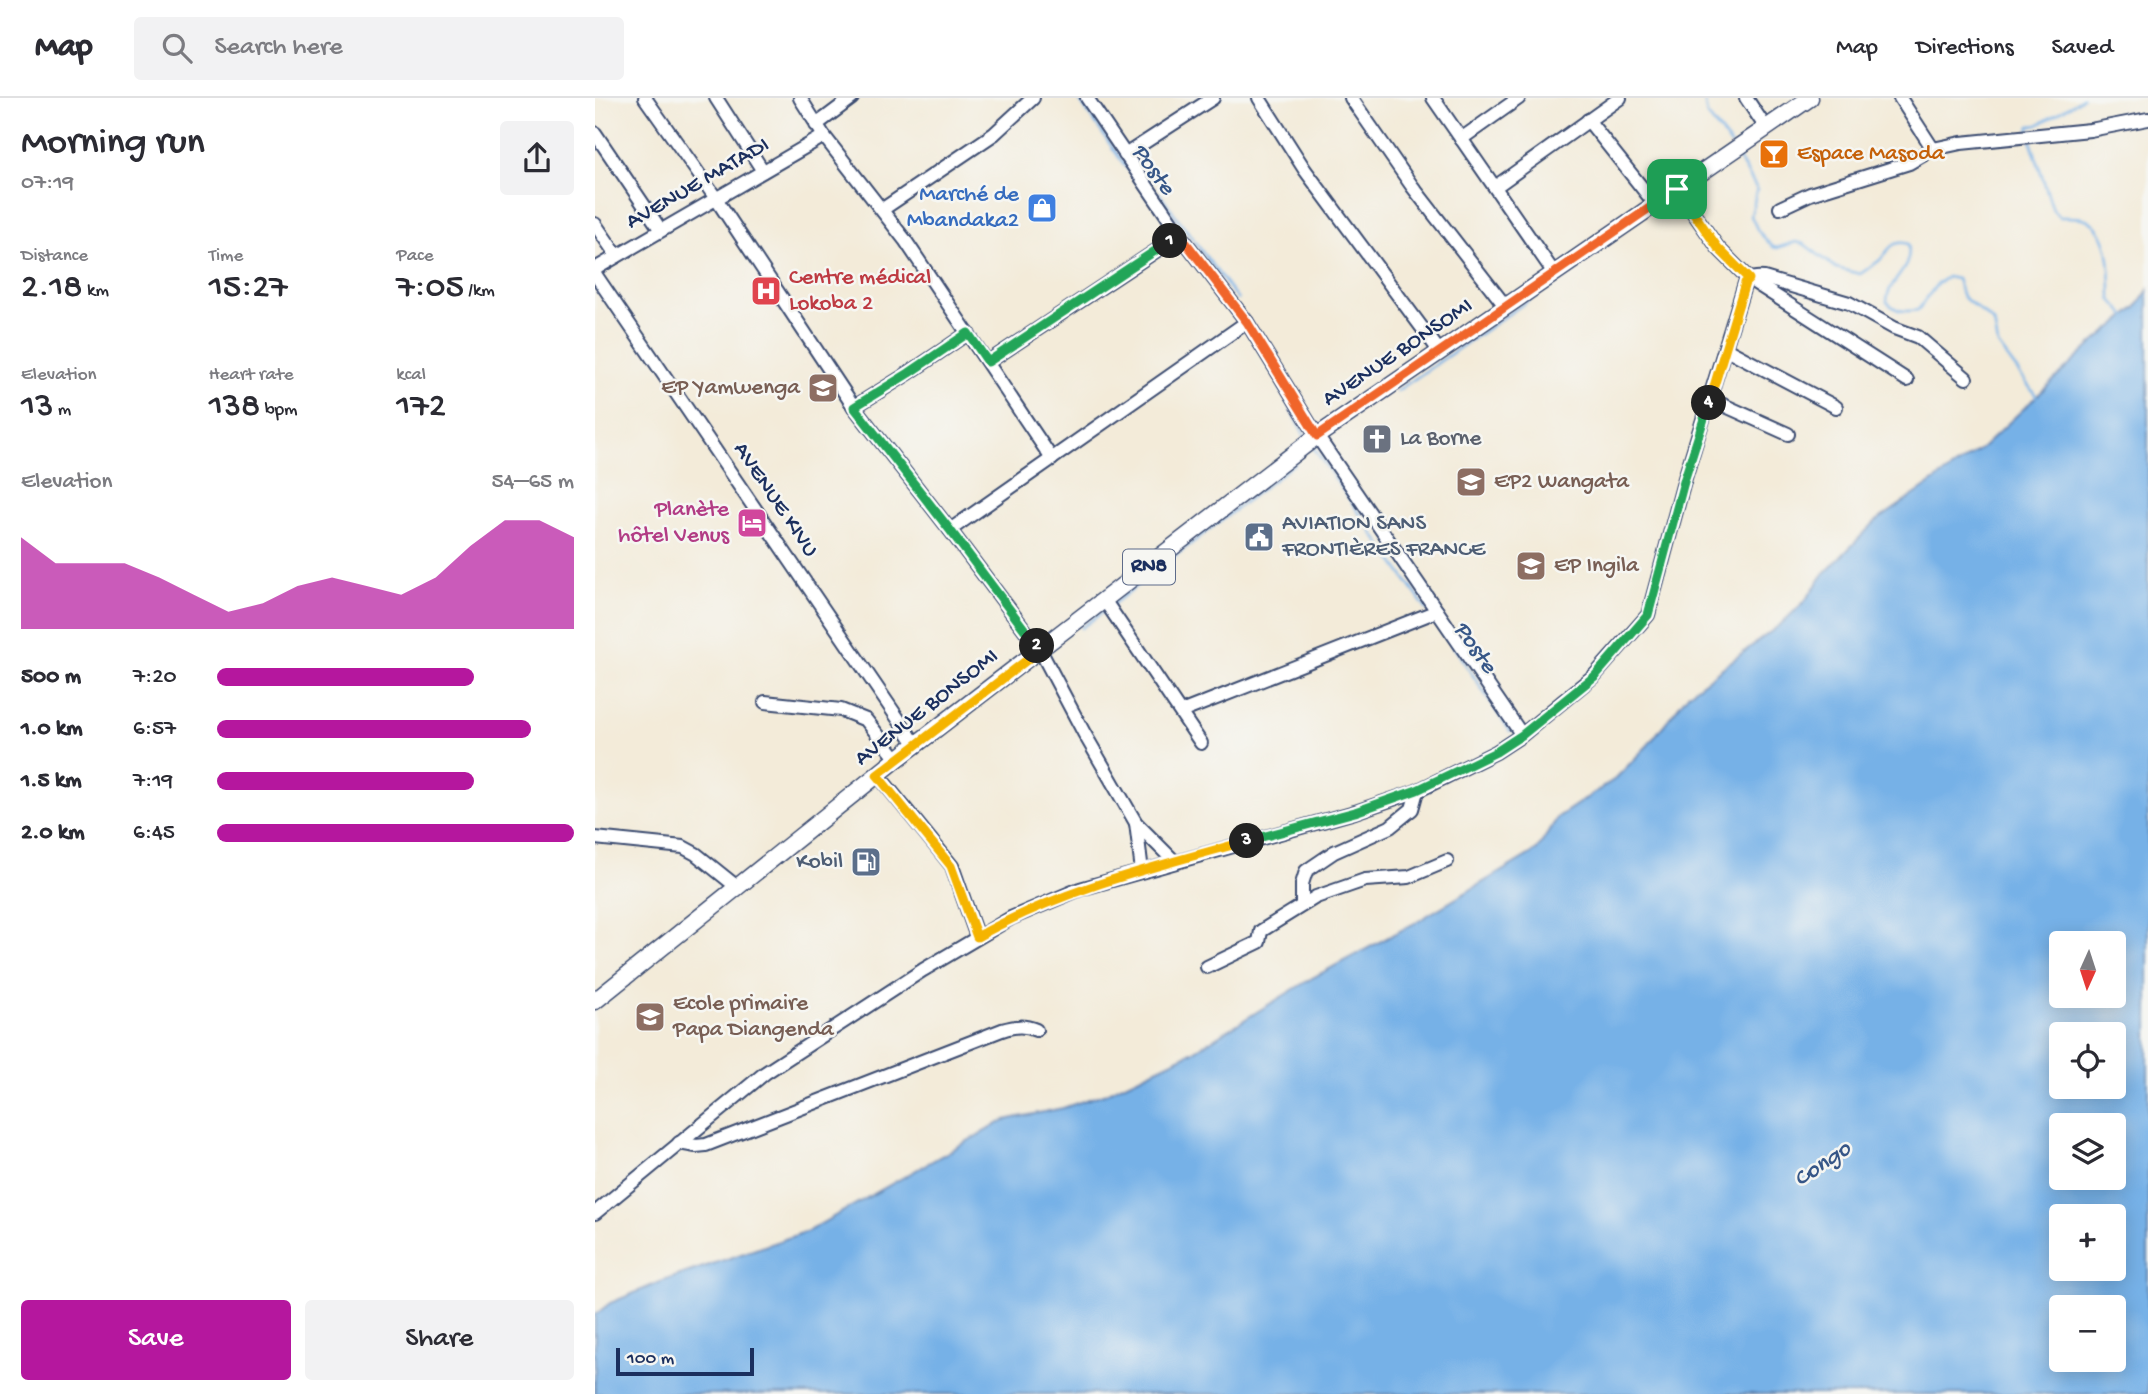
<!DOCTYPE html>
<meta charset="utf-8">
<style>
:root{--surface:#fff;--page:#f2f2f3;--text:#2b2b33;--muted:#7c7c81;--line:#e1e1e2;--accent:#b5179e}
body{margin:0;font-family:"Gochi Hand",sans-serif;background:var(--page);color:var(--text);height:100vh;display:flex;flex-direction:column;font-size:26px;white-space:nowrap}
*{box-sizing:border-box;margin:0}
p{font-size:23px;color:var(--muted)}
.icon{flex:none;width:38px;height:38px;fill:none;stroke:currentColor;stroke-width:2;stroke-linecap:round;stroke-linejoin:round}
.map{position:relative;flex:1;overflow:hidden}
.details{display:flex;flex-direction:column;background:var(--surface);width:595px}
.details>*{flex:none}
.needle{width:46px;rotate:183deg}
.tools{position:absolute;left:1454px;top:833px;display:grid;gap:14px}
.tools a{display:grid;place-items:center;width:77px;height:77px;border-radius:7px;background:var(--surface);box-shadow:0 4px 18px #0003;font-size:35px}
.scale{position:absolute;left:21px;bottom:18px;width:138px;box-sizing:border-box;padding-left:7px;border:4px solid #1b2f5e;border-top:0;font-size:19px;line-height:24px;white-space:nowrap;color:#1b2f5e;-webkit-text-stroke:5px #f6f6f2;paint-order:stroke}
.pin{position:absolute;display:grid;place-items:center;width:60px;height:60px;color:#fff;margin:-30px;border-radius:14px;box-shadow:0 4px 10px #0006}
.km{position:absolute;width:35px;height:35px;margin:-18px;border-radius:50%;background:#222;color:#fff;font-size:19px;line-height:35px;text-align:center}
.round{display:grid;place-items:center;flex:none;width:74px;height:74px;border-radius:7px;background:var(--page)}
.headline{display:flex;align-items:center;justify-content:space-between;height:119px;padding:0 21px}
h1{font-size:38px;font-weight:600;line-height:52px}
.figures{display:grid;grid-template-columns:repeat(3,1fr);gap:10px;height:119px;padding:7px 21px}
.figures div{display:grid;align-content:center}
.figures b{font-size:35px;font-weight:600}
.figures small{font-size:19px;font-weight:400}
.figures p{font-size:19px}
.chart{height:196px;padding:14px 21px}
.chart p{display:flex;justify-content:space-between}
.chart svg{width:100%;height:126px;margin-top:7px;fill:var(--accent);opacity:.7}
.action{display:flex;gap:14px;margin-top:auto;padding:14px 21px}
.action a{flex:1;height:80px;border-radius:7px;background:var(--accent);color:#fff;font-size:28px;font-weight:600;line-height:80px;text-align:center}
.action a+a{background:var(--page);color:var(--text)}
ul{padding:0 21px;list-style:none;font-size:23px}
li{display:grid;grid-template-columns:112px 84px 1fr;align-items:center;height:52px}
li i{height:18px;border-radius:9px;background:var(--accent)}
header{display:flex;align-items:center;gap:42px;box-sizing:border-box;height:98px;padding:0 35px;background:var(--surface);border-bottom:2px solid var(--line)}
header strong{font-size:33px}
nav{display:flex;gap:38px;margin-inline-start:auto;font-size:24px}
.search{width:490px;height:63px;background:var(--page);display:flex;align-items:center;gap:18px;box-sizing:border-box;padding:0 24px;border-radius:7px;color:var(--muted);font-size:26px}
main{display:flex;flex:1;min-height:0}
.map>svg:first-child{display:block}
.water{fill:#76b1e7;stroke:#4870a2;stroke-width:2;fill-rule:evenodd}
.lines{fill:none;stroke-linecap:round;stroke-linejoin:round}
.stream{stroke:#76b1e7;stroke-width:2.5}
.minor-casing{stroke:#3b4b70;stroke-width:16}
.major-casing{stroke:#3b4b70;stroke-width:19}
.minor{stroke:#fff;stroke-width:12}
.major{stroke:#fff;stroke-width:16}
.split-1-casing{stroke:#fff;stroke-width:14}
.split-2-casing{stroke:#fff;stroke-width:14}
.split-3-casing{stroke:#fff;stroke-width:14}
.split-4-casing{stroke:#fff;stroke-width:14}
.split-5-casing{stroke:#fff;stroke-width:14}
.split-1{stroke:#f0652b;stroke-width:9}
.split-2{stroke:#22a559;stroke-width:9}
.split-3{stroke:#f5b400;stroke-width:9}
.split-4{stroke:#22a559;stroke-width:9}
.split-5{stroke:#f5b400;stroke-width:9}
.labels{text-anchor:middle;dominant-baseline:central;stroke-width:5;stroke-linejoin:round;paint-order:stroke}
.shield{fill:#f6f6f2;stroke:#5d6b8a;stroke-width:2}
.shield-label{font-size:21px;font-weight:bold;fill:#1b2f5e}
.food-label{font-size:23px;fill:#c56008;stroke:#f6f6f2;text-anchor:start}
.street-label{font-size:23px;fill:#1b2f5e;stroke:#f6f6f2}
.shop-label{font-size:23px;fill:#366cbe;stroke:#f6f6f2;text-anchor:end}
.health-label{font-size:23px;fill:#be3a42;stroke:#f6f6f2;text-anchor:start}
.education-label{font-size:23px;fill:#785e54;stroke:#f6f6f2;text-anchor:start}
.worship-label{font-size:23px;fill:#5b616d;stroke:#f6f6f2;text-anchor:start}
.hotel-label{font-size:23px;fill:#b23c85;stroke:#f6f6f2;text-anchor:end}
.service-label{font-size:23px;fill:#4e5e75;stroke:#f6f6f2;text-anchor:start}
.water-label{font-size:24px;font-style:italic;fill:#365687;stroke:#f6f6f2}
</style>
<header>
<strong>Map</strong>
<div class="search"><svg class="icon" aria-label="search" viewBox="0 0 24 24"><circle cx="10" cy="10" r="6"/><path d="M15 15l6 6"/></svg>Search here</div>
<nav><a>Map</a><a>Directions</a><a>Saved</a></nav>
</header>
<main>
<section class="details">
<div class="headline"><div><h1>Morning run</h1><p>07:19</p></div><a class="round"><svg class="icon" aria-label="share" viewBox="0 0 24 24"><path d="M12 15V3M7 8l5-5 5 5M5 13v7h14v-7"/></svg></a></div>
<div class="figures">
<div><p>Distance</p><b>2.18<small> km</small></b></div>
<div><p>Time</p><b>15:27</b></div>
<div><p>Pace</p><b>7:05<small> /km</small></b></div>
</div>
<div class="figures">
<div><p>Elevation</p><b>13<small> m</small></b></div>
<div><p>Heart rate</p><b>138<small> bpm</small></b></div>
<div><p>kcal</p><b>172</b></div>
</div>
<div class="chart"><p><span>Elevation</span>54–65 m</p>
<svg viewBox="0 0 160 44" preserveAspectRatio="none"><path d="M0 44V12L10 21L20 21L30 21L40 26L50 32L60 38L70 35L80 29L90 26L100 29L110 32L120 26L130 15L140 6L150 6L160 12V44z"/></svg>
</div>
<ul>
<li><b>500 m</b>7:20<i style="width:72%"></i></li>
<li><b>1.0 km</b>6:57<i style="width:88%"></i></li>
<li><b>1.5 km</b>7:19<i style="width:72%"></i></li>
<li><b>2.0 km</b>6:45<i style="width:100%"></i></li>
</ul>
<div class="action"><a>Save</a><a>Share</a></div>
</section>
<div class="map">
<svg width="1553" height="1296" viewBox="0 0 1553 1296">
<rect width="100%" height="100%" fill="#f6f6f2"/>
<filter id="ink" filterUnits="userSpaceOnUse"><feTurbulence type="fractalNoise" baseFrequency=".0143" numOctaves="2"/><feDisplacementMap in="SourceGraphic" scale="14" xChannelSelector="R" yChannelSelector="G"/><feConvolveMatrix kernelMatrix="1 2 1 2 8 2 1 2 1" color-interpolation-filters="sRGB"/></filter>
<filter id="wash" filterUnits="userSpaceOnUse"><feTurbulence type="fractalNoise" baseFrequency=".00686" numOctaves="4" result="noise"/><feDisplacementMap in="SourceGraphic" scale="28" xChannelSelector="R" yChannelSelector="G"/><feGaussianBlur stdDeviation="1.57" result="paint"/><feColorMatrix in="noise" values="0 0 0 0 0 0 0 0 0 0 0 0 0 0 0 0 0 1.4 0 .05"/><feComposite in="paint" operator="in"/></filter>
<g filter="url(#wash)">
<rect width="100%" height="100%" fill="#f3ebd9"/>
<!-- water -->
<path class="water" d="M1553,192V1296H0V1217L15,1205L68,1183L213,1133L410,1022L468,1010L511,995L597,954L717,880L818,826L942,752L963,719L1020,681L1053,647L1094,595L1186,526L1209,504L1229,476L1280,424L1387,350L1497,246L1541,210ZM1466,845H1519V898H1466ZM1466,936H1519V989H1466ZM1466,1027H1519V1080H1466ZM1466,1118H1519V1171H1466ZM1466,1209H1519V1262H1466Z"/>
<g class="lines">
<!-- stream -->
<g class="stream">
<polyline points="483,0 533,72"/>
<polyline points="1109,0 1112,17 1136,47"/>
<polyline points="1433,34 1435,28 1443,27 1488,0"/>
<path d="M1436,43L1458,112L1464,119C1472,119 1484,118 1491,121C1517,133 1516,177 1516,201L1532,219"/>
<path d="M1141,56L1162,91L1156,118L1163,133L1178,149L1182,150L1201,144L1209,146L1241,170L1265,176C1271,172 1279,167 1285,162C1294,152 1297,141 1313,146C1319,174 1291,182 1292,204C1302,214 1309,214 1323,212L1342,186L1352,179L1362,181L1368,199L1399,224L1403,247L1442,299"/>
<polyline points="564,95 643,202"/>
<polyline points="685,289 711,340"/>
<polyline points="802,293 944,195"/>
<polyline points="718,349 832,512"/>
<polyline points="517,507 700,365"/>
<polyline points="839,519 915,633"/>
<polyline points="486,530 512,511"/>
</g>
</g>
</g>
<g filter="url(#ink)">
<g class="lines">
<!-- minor casing -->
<g class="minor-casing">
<g id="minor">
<polyline points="50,0 120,99 259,309 355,432 445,552 489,635 541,725 579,763"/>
<polyline points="121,0 168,73"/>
<polyline points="205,0 229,38 310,142 457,361"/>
<polyline points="492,0 585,137 652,224 722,338 927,637"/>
<polyline points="664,0 710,72 845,254"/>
<polyline points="756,0 817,88 911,209"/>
<polyline points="838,0 959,175"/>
<polyline points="1151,0 1171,30"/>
<polyline points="1305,0 1338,51"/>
<polyline points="993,22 1060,106"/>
<polyline points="221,27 257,0"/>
<polyline points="0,35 65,131"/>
<polyline points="866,41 924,0"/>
<polyline points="530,57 618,0"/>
<polyline points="900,89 1025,0"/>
<polyline points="1082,91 1123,150 1154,181 1312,282"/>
<polyline points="1185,110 1215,96 1314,65 1338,51 1366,45 1495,32 1553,21"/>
<polyline points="288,111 399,36 438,0"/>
<polyline points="0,126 22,158"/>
<polyline points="0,171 229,38"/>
<polyline points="0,176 321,647"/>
<polyline points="1131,251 1241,309"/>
<polyline points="393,264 585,137"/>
<polyline points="1115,301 1193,336"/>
<polyline points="259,309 314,275 373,235"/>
<polyline points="355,432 652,224"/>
<polyline points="510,503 606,645"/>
<polyline points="170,604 246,612 271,622 302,661"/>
<polyline points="586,614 842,513"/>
<polyline points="283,677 357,768 382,839"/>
<polyline points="541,725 547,773"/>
<polyline points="0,740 88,749 101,756 142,789"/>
<polyline points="707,807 707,786 711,773 739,754 795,729 817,711 822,693"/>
<polyline points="612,869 664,844 666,833 721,799 770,782 814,779 852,763"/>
<path d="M84,1045L101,1048L111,1047L407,932C420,928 429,927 441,932"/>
<path d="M0,1115L170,975L328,872L416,820L485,791L760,714L822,693L901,654L927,637L1000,577L1053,517L1090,380L1150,185C1157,180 1161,179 1169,180L1254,205L1299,230L1323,239L1371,280"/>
</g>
</g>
<!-- major casing -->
<g class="major-casing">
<polyline id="major" points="0,903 302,661 722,338 1215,0"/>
</g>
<!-- minor -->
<use href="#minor" class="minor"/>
<!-- major -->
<use href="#major" class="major"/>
</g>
</g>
<g class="lines" filter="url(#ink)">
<!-- split-1 casing -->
<g class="split-1-casing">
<polyline id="split-1" points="575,143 585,137 652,224 722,338 1082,91"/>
</g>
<!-- split-2 casing -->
<g class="split-2-casing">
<polyline id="split-2" points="442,548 355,432 259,309 314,275 373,235 393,264 575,143"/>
</g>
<!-- split-3 casing -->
<g class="split-3-casing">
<path id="split-3" d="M442,548L445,552L282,677L356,768L382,839C466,791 560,769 652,743"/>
</g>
<!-- split-4 casing -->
<g class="split-4-casing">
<polyline id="split-4" points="652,743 760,714 822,692 864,672 901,654 927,637 1000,578 1053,517 1090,380 1114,305"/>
</g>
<!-- split-5 casing -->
<g class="split-5-casing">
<polyline id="split-5" points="1082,91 1123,150 1154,181 1150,185 1114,305"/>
</g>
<!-- split-1 -->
<use href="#split-1" class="split-1"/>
<!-- split-2 -->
<use href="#split-2" class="split-2"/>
<!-- split-3 -->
<use href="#split-3" class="split-3"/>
<!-- split-4 -->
<use href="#split-4" class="split-4"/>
<!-- split-5 -->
<use href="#split-5" class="split-5"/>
</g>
<!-- icons -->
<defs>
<g id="bar-square" transform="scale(1.575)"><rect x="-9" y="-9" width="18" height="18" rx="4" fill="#e8710a" stroke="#f6f6f2"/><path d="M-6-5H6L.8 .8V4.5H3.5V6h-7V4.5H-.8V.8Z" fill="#fff"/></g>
<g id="shop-square" transform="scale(1.575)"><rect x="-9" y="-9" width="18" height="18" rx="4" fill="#3f7fe0" stroke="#f6f6f2"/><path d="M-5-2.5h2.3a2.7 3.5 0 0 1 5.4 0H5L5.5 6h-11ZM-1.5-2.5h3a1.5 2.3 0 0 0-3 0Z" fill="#fff"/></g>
<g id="hospital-square" transform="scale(1.575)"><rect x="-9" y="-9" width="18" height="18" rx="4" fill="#e0444e" stroke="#f6f6f2"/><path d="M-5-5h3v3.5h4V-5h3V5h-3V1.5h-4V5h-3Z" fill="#fff"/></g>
<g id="school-square" transform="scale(1.575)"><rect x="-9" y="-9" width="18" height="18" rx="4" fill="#8d6e63" stroke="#f6f6f2"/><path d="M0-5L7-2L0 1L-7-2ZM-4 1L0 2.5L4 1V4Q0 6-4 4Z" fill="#fff"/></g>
<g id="church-square" transform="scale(1.575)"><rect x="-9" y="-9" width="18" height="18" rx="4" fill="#6b7280" stroke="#f6f6f2"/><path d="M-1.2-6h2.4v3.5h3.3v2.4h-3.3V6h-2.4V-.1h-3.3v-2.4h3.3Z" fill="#fff"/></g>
<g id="hotel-square" transform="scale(1.575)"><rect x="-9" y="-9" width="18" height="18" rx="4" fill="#d1479c" stroke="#f6f6f2"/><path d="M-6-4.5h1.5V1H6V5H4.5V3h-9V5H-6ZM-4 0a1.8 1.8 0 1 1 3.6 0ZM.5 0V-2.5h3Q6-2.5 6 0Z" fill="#fff"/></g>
<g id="civic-square" transform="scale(1.575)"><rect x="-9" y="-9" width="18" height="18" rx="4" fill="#5c6f8a" stroke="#f6f6f2"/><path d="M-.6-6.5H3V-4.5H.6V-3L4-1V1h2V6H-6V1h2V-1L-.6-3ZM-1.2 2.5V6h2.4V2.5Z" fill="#fff"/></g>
<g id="fuel-square" transform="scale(1.575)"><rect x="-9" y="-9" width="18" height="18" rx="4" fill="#5c6f8a" stroke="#f6f6f2"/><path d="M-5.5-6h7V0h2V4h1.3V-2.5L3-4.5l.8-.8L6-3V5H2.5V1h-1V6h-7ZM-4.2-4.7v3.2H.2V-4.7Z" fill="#fff"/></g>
</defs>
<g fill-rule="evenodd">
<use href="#bar-square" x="1179" y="56"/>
<use href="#shop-square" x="447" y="110"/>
<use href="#hospital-square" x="171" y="193"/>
<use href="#school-square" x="228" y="290"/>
<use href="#church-square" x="782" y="341"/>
<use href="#school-square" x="876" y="384"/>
<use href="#hotel-square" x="157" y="425"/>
<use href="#civic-square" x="664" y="439"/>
<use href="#school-square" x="936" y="468"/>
<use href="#fuel-square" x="271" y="764"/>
<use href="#school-square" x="55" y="919"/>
</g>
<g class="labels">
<!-- shield labels -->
<rect class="shield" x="528" y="451.5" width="52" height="35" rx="5"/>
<g class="shield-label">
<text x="554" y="469">RN8</text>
</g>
<!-- food labels -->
<g class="food-label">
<text x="1202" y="56">Espace Masoda</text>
</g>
<!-- street labels -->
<g class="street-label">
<text transform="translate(103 86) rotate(-30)">AVENUE MATADI</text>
<text transform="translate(803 255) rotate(-34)">AVENUE BONSOMI</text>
<text transform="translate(180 402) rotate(56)">AVENUE KIVU</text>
<text transform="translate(332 610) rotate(-38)">AVENUE BONSOMI</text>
</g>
<!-- shop labels -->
<g class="shop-label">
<text x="424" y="97">Marché de<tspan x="424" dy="26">Mbandaka2</tspan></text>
</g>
<!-- health labels -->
<g class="health-label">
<text x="194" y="180">Centre médical<tspan x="194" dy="26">Lokoba 2</tspan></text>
</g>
<!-- education labels -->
<g class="education-label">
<text x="205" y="290" text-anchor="end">EP Yamwenga</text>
<text x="899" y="384">EP2 Wangata</text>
<text x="959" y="468">EP Ingila</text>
<text x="78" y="906">Ecole primaire<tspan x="78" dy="26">Papa Diangenda</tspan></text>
</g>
<!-- worship labels -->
<g class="worship-label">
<text x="805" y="341">La Borne</text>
</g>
<!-- hotel labels -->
<g class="hotel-label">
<text x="134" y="412">Planète<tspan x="134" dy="26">hôtel Venus</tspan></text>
</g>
<!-- service labels -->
<g class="service-label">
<text x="687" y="426">AVIATION SANS<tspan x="687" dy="26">FRONTIÈRES FRANCE</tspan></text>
<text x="248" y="764" text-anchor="end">Kobil</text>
</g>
<!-- water labels -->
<g class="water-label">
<text transform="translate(557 72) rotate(54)">Poste</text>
<text transform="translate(879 550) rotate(55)">Poste</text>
<text transform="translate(1228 1067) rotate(-34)">Congo</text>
</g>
</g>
</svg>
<div class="tools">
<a><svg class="needle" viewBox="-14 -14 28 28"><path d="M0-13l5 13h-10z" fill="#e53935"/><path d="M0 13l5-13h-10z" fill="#7c7c81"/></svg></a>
<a><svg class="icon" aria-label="locate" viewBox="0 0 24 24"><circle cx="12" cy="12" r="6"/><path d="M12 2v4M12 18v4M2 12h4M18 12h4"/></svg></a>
<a><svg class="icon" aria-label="layers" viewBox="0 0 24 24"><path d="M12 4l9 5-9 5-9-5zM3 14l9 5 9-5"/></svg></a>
<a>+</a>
<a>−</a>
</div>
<div class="scale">100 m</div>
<div class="pin" style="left:1082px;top:91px;background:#1e9e55"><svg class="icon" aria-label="arrive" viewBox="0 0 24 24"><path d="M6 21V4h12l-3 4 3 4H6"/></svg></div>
<b class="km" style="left:575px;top:143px">1</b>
<b class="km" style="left:442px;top:548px">2</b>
<b class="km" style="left:652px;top:743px">3</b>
<b class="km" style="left:1114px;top:305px">4</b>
</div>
</main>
